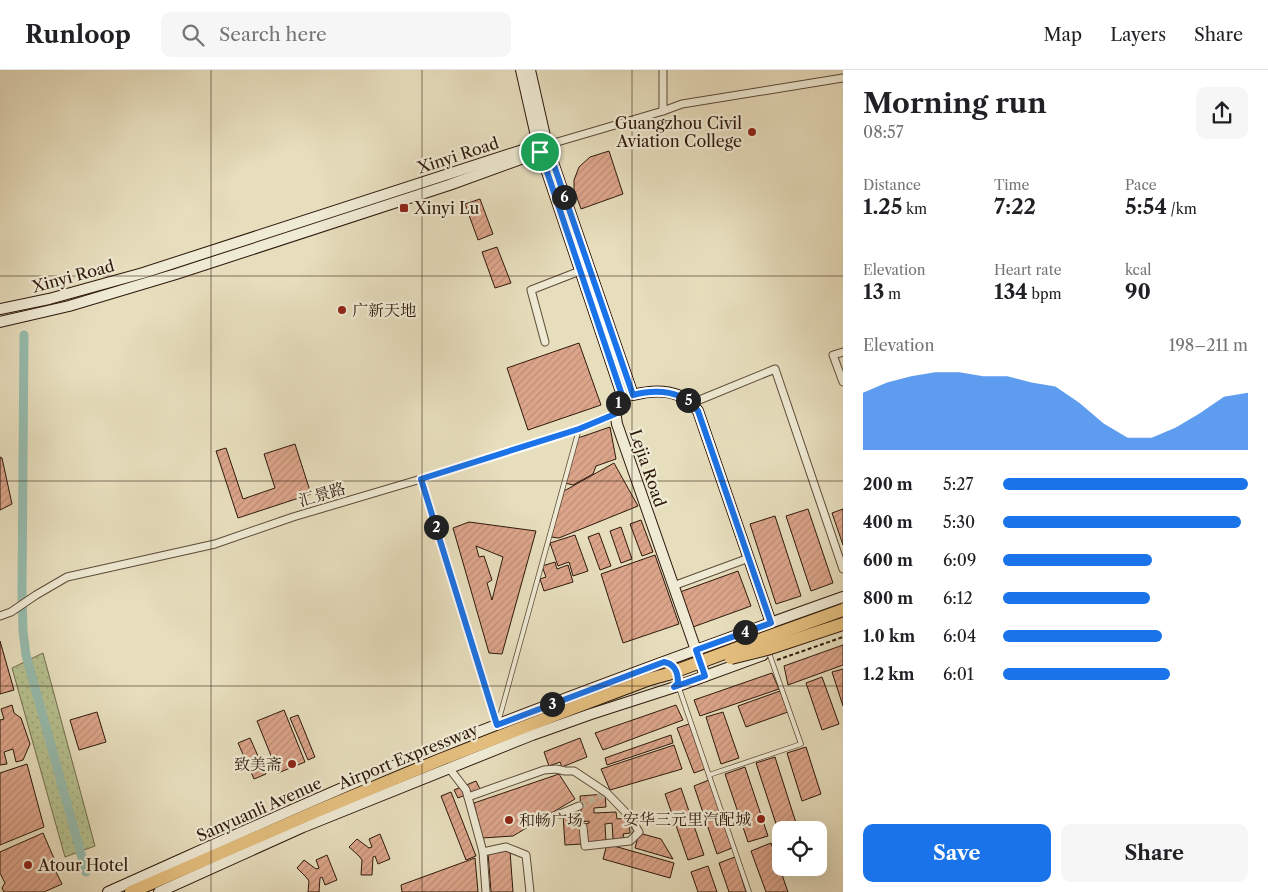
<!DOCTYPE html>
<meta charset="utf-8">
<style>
:root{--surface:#fff;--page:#f6f6f6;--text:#202124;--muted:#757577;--line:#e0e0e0;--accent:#1a73e8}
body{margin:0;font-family:"Libre Caslon Text","Noto Serif SC",serif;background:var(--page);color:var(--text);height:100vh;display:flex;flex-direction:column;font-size:19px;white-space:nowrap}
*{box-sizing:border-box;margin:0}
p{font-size:16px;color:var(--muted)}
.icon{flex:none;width:28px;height:28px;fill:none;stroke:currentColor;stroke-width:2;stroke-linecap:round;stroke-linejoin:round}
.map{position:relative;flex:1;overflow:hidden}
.drawer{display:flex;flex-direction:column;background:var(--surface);width:425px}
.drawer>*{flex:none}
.controls{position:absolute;left:772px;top:751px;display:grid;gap:10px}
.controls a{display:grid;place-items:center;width:55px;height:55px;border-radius:10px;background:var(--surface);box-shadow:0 5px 20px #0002;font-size:25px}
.pin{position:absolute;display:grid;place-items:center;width:42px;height:42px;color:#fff;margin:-21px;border:2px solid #fff;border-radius:50%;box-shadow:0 1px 5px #0007}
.km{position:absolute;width:25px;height:25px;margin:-12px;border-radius:50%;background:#222;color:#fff;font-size:14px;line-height:25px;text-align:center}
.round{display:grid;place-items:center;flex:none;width:52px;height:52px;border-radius:10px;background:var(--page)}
.headline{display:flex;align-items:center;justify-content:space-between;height:85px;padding:0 20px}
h1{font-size:28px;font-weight:800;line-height:38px}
.metrics{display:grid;grid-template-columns:repeat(3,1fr);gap:8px;height:85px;padding:5px 20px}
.metrics div{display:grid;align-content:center}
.metrics b{font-size:21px;font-weight:800}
.metrics small{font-size:14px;font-weight:400}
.metrics p{font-size:14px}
.chart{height:140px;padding:10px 20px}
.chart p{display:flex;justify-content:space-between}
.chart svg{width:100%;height:90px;margin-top:5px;fill:var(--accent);opacity:.7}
.primary-button{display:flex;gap:10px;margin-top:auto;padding:10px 20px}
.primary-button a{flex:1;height:58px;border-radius:10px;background:var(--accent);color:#fff;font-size:20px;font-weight:800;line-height:58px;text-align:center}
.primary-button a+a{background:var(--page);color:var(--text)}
ul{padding:0 20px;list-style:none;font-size:16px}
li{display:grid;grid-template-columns:80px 60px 1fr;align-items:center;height:38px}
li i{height:12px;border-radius:6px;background:var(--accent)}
header{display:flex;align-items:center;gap:30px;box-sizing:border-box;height:70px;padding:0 25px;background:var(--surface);border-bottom:1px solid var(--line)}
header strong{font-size:24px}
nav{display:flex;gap:28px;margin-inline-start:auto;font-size:18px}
.search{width:350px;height:45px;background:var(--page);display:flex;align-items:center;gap:12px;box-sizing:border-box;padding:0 18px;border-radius:10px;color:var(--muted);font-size:19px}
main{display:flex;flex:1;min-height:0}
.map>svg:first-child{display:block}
.park{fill:url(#park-dots);stroke:#726c4e}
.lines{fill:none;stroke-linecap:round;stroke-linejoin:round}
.canal{stroke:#97bcae;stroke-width:9}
.building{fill:url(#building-hatch);stroke:#2e180c;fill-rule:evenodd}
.street-tunnel{stroke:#c2b69a;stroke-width:7;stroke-dasharray:7 3.5;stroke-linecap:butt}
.lane-casing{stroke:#5c4a38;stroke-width:5.5}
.street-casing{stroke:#5c4a38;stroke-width:9}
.secondary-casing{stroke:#2e180c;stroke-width:12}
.highway-casing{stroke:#2e180c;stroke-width:14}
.path{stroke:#2e180c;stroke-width:2;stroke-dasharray:4 2.5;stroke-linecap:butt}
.lane{stroke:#efead4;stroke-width:4}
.street{stroke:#efead4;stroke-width:7}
.secondary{stroke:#efead4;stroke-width:10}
.highway{stroke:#e4bf7e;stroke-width:12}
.highway-bridge-casing{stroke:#2e180c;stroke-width:14;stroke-linecap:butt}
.highway-bridge{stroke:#e4bf7e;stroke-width:12}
.route-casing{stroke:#fff;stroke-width:10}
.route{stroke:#1a73e8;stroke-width:6}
.grid{fill:none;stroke:#2e180c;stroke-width:1;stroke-opacity:0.55}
.poi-dot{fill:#8f2418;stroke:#efead4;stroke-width:2}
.labels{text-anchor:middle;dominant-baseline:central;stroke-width:4.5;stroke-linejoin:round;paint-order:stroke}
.poi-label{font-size:16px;fill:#2e180c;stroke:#efead4;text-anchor:start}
.street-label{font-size:16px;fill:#2e180c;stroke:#efead4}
</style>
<header>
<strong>Runloop</strong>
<div class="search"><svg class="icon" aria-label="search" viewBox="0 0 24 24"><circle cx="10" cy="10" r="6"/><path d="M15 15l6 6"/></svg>Search here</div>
<nav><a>Map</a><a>Layers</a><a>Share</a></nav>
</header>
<main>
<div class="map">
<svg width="843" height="822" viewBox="0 0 843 822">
<defs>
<pattern id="park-dots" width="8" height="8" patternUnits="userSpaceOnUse" patternTransform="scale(1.25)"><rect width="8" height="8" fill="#b6c190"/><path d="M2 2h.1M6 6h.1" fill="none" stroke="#9da57b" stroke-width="1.8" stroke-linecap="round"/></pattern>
<pattern id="building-hatch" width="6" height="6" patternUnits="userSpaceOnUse" patternTransform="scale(1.25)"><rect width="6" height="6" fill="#dca58a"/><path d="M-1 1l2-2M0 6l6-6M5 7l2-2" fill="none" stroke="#bd8d76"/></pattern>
</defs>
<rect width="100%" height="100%" fill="#e7debd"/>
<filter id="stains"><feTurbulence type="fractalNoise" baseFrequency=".004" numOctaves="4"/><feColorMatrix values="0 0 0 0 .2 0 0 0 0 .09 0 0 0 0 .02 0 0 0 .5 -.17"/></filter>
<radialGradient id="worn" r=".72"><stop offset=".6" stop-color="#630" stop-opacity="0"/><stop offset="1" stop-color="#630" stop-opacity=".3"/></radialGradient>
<!-- park -->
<polygon class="park" points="43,583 95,776 65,787 12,598"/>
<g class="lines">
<!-- canal -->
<polyline class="canal" points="24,265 22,521 23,561 26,585 86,802"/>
</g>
<!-- building -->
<g class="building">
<polygon points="609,81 623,124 581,139 574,119 574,110 579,97 590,87"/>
<polygon points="480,129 493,164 478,170 465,134"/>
<polygon points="497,177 511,213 495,218 482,182"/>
<polygon points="579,273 601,335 528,360 507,298"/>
<polygon points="610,357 616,389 596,396 593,404 573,415 565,413 578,368"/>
<polygon points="295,374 311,424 238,448 216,381 226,378 243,429 275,418 264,384"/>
<polygon points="0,387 2,388 12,434 0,440"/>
<polygon points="614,393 638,436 559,468 551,467 564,421"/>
<polygon points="808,439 833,513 811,521 786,446"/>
<polygon points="843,439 843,475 832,443"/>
<polygon points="775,446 801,526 776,534 750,454"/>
<polygon points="641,450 653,482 642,486 630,454"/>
<path d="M469,452L536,461L502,584L489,583L453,458ZM476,476L503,487L492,530L487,513L492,510L484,486L479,487Z"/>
<polygon points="621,457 632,489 621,493 610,461"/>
<polygon points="599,463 611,496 600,500 588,467"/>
<polygon points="575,465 588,501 573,506 569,492 558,496 550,473"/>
<polygon points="655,485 679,554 623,573 601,504"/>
<polygon points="555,492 557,499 568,495 573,512 544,521 540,509 546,507 542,496"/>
<polygon points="738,501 751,536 693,557 680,522"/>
<polygon points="0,571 14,620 0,624"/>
<polygon points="843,575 843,595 788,615 784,596"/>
<polygon points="843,599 843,636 832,602"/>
<polygon points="772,603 779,619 700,646 694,630"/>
<polygon points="822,607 839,654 822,660 806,613"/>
<polygon points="780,621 788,642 746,657 738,636"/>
<polygon points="12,635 14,643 21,648 30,674 23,690 16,692 13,679 4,682 7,694 0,695 0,650 4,649 1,639"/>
<polygon points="676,635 683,650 603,680 595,663"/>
<polygon points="284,640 305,692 278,703 257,651"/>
<polygon points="97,642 106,672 79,680 70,650"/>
<polygon points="723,642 739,688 721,694 706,647"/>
<polygon points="298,645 315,687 308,690 290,648"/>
<polygon points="689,654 705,699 694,703 677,658"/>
<polygon points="671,665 673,673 607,695 605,688"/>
<polygon points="250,668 266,704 254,709 238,673"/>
<polygon points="580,668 587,687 562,697 560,692 549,696 544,682"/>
<polygon points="674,675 682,699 610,720 601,699"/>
<polygon points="806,677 821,724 802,731 787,683"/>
<polygon points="775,687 797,756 786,760 781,760 781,762 779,763 756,693"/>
<polygon points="27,694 44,757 0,775 0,703"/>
<polygon points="745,697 768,766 748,772 725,704"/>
<polygon points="559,704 575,729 513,766 482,768 474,733"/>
<polygon points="709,710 732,778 717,784 694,716"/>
<polygon points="476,711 480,719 458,728 454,720"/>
<polygon points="681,718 704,785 688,790 665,724"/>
<polygon points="451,722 476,786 466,790 441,726"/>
<polygon points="605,724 606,737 594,738 594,743 616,742 617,749 629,748 630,763 623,764 624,768 613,769 612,753 605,754 606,772 586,774 585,754 589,753 589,751 581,752 583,774 565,775 563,745 581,742 580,726"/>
<polygon points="43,763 56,793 54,798 62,814 44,822 4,822 2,818 5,813 0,803 0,782"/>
<polygon points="639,763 661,769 673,789 635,778"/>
<polygon points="380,764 390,789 378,794 375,786 373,787 372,805 361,805 362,790 359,786 349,777 357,769 369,778 372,777 369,769"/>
<polygon points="771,773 788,822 766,822 751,781"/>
<polygon points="607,774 674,793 670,808 603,789"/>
<polygon points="510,781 513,822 491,822 488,783"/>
<polygon points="327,785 337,810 325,815 322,807 320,808 319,822 308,822 309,811 306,807 297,798 304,790 316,799 319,798 316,790"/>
<polygon points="735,787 746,822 729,822 719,793"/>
<polygon points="475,788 478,822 402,822 401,815"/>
<polygon points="708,796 717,822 698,822 691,802"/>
</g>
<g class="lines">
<!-- street-tunnel -->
<polyline class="street-tunnel" points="579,736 607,723"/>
<!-- lane casing -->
<g class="lane-casing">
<g id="lane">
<polyline points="679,618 749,822"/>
<polyline points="498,653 579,359"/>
<polyline points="709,705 801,674 769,583"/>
</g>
</g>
<!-- street casing -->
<g class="street-casing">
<g id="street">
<polyline points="663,41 663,0"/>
<polyline points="547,75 663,41 682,34 843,8"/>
<polyline points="545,272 531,220 580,201"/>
<polyline points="843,282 833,285 843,312"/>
<polyline points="692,333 775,299 843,499"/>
<polyline points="421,409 497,655"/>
<polyline points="673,516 749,488"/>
<polyline points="0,546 11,542 36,525 67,507 215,474 293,447 421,409 579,359 615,344"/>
<polyline points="449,698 466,720 468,727 483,782 486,822"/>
<polyline points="468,727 544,700 556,699 565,701 574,701 607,723 630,747 639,762 630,771 585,776 583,757"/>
<polyline points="560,744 579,736"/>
<polyline points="483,782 506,777 526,785 530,822"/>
</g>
</g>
<!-- secondary casing -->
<g class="secondary-casing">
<g id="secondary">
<path d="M521,0L538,75L623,328C615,336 615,344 617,354L705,606"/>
<path d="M530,0L547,75L633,325C656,319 683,319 698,341L771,553"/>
<polyline points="0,239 49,229 143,203 538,75 543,75"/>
<polyline points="0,252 69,236 176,204 449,115 540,82 544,77"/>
<path d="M108,822C218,773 328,722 440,677C573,624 708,575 843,527"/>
<polyline points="159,822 303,757 532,665 591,644 678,616 763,585"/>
</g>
</g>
<!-- highway casing -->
<g class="highway-casing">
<polyline id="highway" points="131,822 317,741 442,689 573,638 650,609 668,604"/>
</g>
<!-- path -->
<polyline class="path" points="777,590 843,567"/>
<!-- lane -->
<use href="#lane" class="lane"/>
<!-- street -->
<use href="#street" class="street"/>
<!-- secondary -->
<use href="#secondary" class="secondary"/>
<!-- highway -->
<use href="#highway" class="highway"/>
<!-- highway-bridge casing -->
<g class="highway-bridge-casing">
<g id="highway-bridge">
<polyline points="731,588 767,579 843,554"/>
<polyline points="668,604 765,568 843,540"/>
</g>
</g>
<!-- highway-bridge -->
<use href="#highway-bridge" class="highway-bridge"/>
</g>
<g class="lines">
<!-- route casing -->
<g class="route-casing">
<path id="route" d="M538,75H547L633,325C656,319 684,320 698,341L771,553L696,580L705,606L674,617L678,613C678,602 675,594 664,592L497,655L421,409L579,359L615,344L618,333L623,328Z"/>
</g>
<!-- route -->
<use href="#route" class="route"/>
</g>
<!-- grid -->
<path class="grid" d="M211,0V822M422,0V822M632,0V822M0,206H843M0,411H843M0,616H843"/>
<!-- markers -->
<g class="poi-dot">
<circle cx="752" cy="62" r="5"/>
<rect x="399" y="133" width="10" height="10" rx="2.5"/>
<circle cx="342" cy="240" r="5"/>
<circle cx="292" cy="694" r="5"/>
<circle cx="761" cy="749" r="5"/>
<circle cx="509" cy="750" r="5"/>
<circle cx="28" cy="795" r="5"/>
</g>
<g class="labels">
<!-- poi labels -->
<g class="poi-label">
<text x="742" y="53" text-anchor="end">Guangzhou Civil<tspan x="742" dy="18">Aviation College</tspan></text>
<text x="414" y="138">Xinyi Lu</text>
<text x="352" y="240">广新天地</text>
<text x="282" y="694" text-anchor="end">致美斋</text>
<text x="751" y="749" text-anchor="end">安华三元里汽配城</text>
<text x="519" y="750">和畅广场</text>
<text x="38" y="795">Atour Hotel</text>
</g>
<!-- street labels -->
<g class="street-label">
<text transform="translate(458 85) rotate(-18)">Xinyi Road</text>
<text transform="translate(73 206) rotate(-15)">Xinyi Road</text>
<text transform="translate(648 398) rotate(71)">Lejia Road</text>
<text transform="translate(322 424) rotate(-16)">汇景路</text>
<text transform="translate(408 686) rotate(-22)">Airport Expressway</text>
<text transform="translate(259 739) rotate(-24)">Sanyuanli Avenue</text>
</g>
</g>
<rect width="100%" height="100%" filter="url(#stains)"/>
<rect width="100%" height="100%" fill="url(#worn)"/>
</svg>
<div class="controls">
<a><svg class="icon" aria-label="locate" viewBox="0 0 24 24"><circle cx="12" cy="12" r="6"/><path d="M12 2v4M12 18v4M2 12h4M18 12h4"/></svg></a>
</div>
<div class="pin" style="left:540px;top:82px;background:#1e9e55"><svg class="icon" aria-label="arrive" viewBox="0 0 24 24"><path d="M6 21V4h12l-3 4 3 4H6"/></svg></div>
<b class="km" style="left:618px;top:333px">1</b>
<b class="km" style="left:436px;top:457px">2</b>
<b class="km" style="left:552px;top:634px">3</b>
<b class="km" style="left:745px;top:562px">4</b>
<b class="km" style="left:688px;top:330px">5</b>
<b class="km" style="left:564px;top:127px">6</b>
</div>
<section class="drawer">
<div class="headline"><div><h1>Morning run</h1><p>08:57</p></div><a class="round"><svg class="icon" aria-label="share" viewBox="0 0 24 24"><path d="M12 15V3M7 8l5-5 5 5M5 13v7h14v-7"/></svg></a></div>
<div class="metrics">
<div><p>Distance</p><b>1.25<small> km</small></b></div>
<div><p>Time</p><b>7:22</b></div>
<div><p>Pace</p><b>5:54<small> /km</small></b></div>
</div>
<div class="metrics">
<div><p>Elevation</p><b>13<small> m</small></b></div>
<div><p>Heart rate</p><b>134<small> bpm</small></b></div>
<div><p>kcal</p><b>90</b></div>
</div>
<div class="chart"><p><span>Elevation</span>198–211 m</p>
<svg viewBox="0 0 160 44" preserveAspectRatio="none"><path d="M0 44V16L10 11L20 8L30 6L40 6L50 8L60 8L70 11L80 13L90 21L100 31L110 38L120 38L130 33L140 26L150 18L160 16V44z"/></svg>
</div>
<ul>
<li><b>200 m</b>5:27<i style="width:100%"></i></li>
<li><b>400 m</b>5:30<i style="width:97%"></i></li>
<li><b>600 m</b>6:09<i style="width:61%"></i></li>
<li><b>800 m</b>6:12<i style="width:60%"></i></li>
<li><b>1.0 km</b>6:04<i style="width:65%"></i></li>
<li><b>1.2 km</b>6:01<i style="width:68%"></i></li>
</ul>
<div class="primary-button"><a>Save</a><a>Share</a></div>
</section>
</main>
